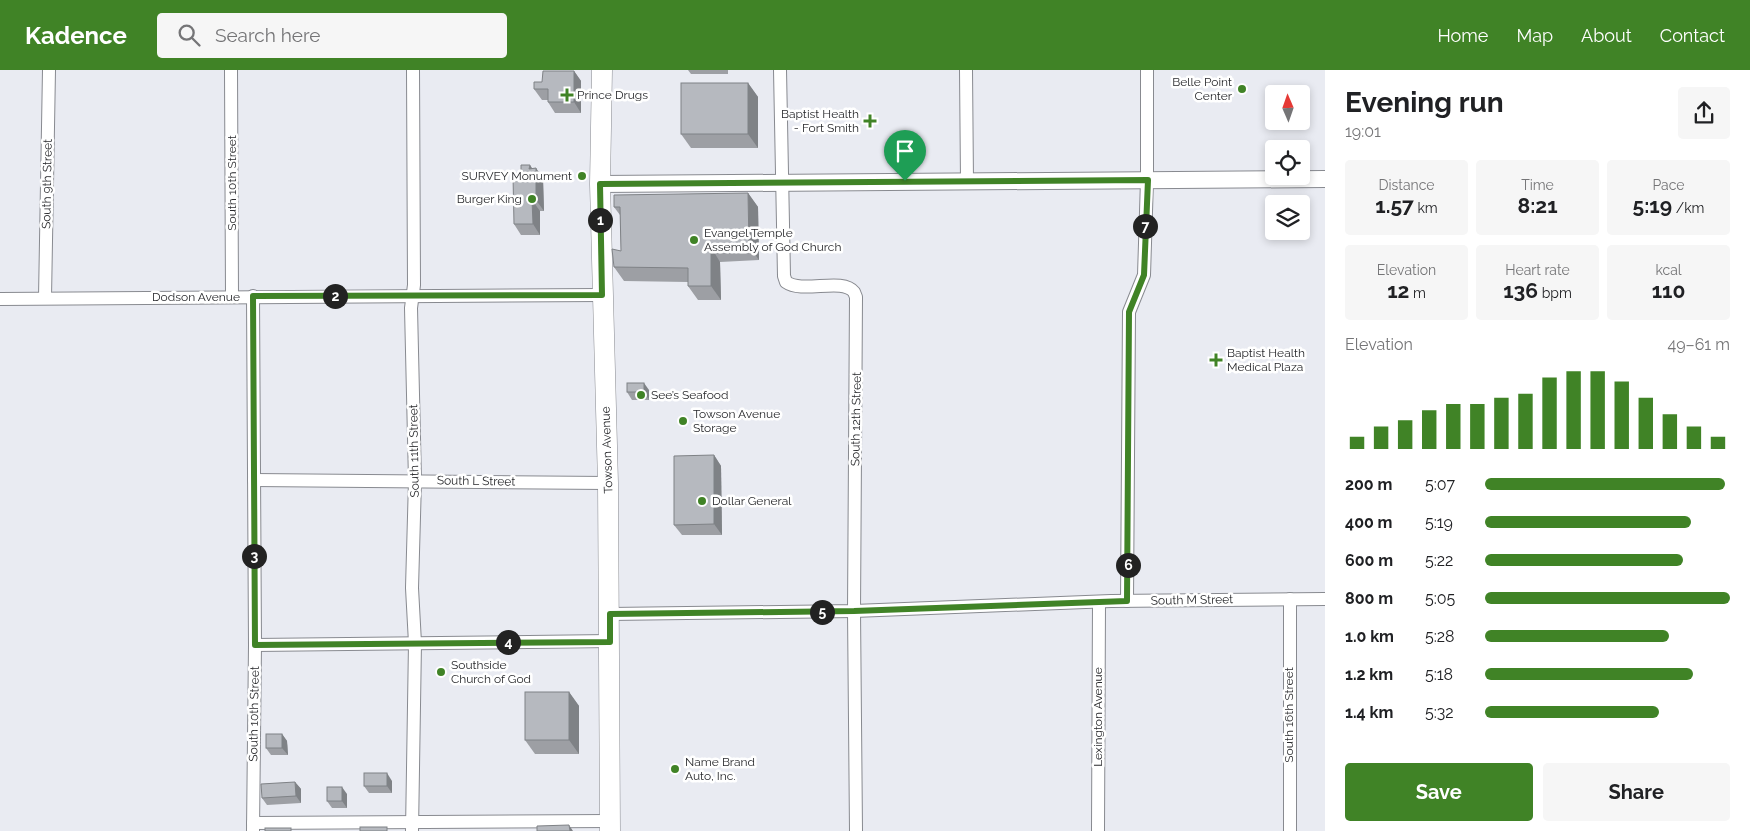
<!DOCTYPE html>
<meta charset="utf-8">
<style>
:root{--surface:#fff;--page:#f6f6f6;--text:#202124;--muted:#757577;--accent:#408326}
body{margin:0;font-family:Raleway,sans-serif;background:var(--page);color:var(--text);height:100vh;display:flex;flex-direction:column;font-size:19px;white-space:nowrap}
*{box-sizing:border-box;margin:0}
p{font-size:16px;color:var(--muted)}
.icon{flex:none;width:28px;height:28px;fill:none;stroke:currentColor;stroke-width:2;stroke-linecap:round;stroke-linejoin:round}
.map{position:relative;flex:1;overflow:hidden}
.drawer{display:flex;flex-direction:column;background:var(--surface);width:425px}
.drawer>*{flex:none}
.needle{width:32px;rotate:358deg}
.fabs{position:absolute;left:1265px;top:15px;display:grid;gap:10px}
.fabs a{display:grid;place-items:center;width:45px;height:45px;border-radius:5px;background:var(--surface);box-shadow:0 2px 8px #0003;font-size:25px}
.pin{position:absolute;display:grid;place-items:center;width:42px;height:42px;color:#fff;margin:-51px -21px;border-radius:50% 50% 50% 0;rotate:-45deg;box-shadow:0 0 5px #0007}
.pin .icon{rotate:45deg}
.km{position:absolute;width:25px;height:25px;margin:-12px;border-radius:50%;background:#222;color:#fff;font-size:14px;line-height:25px;text-align:center}
.round{display:grid;place-items:center;flex:none;width:52px;height:52px;border-radius:5px;background:var(--page)}
.summary{display:flex;align-items:center;justify-content:space-between;height:85px;padding:0 20px}
h1{font-size:28px;font-weight:700;line-height:38px}
.stats{display:grid;grid-template-columns:repeat(3,1fr);gap:8px;height:85px;padding:5px 20px}
.stats div{display:grid;align-content:center;border-radius:5px;background:var(--page);text-align:center}
.stats b{font-size:21px;font-weight:700}
.stats small{font-size:14px;font-weight:400}
.stats p{font-size:14px}
.chart{height:140px;padding:10px 20px}
.chart p{display:flex;justify-content:space-between}
.chart svg{width:100%;height:90px;margin-top:5px;stroke:var(--accent);stroke-width:6}
.primary-button{display:flex;gap:10px;margin-top:auto;padding:10px 20px}
.primary-button a{flex:1;height:58px;border-radius:5px;background:var(--accent);color:#fff;font-size:20px;font-weight:700;line-height:58px;text-align:center}
.primary-button a+a{background:var(--page);color:var(--text)}
ul{padding:0 20px;list-style:none;font-size:16px}
li{display:grid;grid-template-columns:80px 60px 1fr;align-items:center;height:38px}
li i{height:12px;border-radius:6px;background:var(--accent)}
header{display:flex;align-items:center;gap:30px;box-sizing:border-box;height:70px;padding:0 25px;background:var(--accent);color:#fff}
header strong{font-size:24px}
nav{display:flex;gap:28px;margin-inline-start:auto;font-size:18px}
.search{width:350px;height:45px;background:var(--page);display:flex;align-items:center;gap:12px;box-sizing:border-box;padding:0 18px;border-radius:5px;color:var(--muted);font-size:19px}
main{display:flex;flex:1;min-height:0}
.map>svg:first-child{display:block}
.lines{fill:none;stroke-linecap:round;stroke-linejoin:round}
.minor-casing{stroke:#888a90;stroke-width:14}
.tertiary-casing{stroke:#888a90;stroke-width:18}
.primary-casing{stroke:#888a90;stroke-width:21}
.minor{stroke:#fff;stroke-width:12}
.tertiary{stroke:#fff;stroke-width:16}
.primary{stroke:#fff;stroke-width:20}
.wall{fill:#9d9fa4}
.shaded-wall{fill:#7f8286}
.building{fill:#b6b9bf;stroke:#7f8286}
.route-casing{stroke:#fff;stroke-width:10}
.route{stroke:#408326;stroke-width:6}
.poi-dot{fill:#408326;stroke:#fff;stroke-width:2}
.labels{text-anchor:middle;dominant-baseline:central;stroke-width:5;stroke-linejoin:round;paint-order:stroke}
.poi-label{font-size:12px;fill:#28292c;stroke:#fff;text-anchor:start}
.street-label{font-size:12px;fill:#28292c;stroke:#fff}
</style>
<header>
<strong>Kadence</strong>
<div class="search"><svg class="icon" aria-label="search" viewBox="0 0 24 24"><circle cx="10" cy="10" r="6"/><path d="M15 15l6 6"/></svg>Search here</div>
<nav><a>Home</a><a>Map</a><a>About</a><a>Contact</a></nav>
</header>
<main>
<div class="map">
<svg width="1325" height="761" viewBox="0 0 1325 761">
<rect width="100%" height="100%" fill="#e9ebf2"/>
<g class="lines">
<!-- minor casing -->
<g class="minor-casing">
<g id="minor">
<polyline points="231,0 232,226"/>
<path d="M780,0L784,206L786,212C803,224 842,207 854,222L856,227L854,541L856,761"/>
<polyline points="966,0 967,111"/>
<polyline points="253,226 255,575 253,761"/>
<polyline points="45,228 49,0"/>
<polyline points="0,229 601,225"/>
<polyline points="254,410 608,413"/>
<polyline points="1290,529 1290,761"/>
<polyline points="1127,531 1129,242 1144,205 1147,110 1147,0"/>
<polyline points="610,544 854,541 1111,531 1325,529"/>
<polyline points="255,575 610,571"/>
<polyline points="253,753 610,751"/>
<polyline points="412,761 415,573 412,518 415,411 411,238 414,215 413,0"/>
<polyline points="1098,761 1099,533"/>
</g>
</g>
<!-- tertiary casing -->
<g class="tertiary-casing">
<polyline id="tertiary" points="600,114 1325,109"/>
</g>
<!-- primary casing -->
<g class="primary-casing">
<polyline id="primary" points="602,0 600,114 608,413 610,761"/>
</g>
<!-- minor -->
<use href="#minor" class="minor"/>
<!-- tertiary -->
<use href="#tertiary" class="tertiary"/>
<!-- primary -->
<use href="#primary" class="primary"/>
</g>
<!-- wall -->
<g class="wall">
<polygon points="688,0 728,0 728,4 691,4"/>
<polygon points="574,1 581,11 581,43 555,43 548,32 548,30 542,30 534,19 542,12"/>
<polygon points="748,13 758,27 758,78 691,78 681,64"/>
<polygon points="532,98 536,98 543,109 544,141 540,141 540,165 521,165 514,154 521,103"/>
<polygon points="748,123 758,137 759,190 720,192 721,230 698,230 688,216 688,212 624,211 614,197 621,181 620,145 614,137"/>
<polygon points="649,320 649,330 632,330 627,322"/>
<polygon points="714,385 721,396 722,465 682,465 674,455"/>
<polygon points="569,622 579,636 579,684 535,684 525,670"/>
<polygon points="282,664 287,671 288,685 271,685 266,678"/>
<polygon points="392,711 392,723 369,723 364,716"/>
<polygon points="295,712 301,719 301,733 267,735 262,728"/>
<polygon points="347,724 347,738 332,738 327,731"/>
</g>
<!-- shaded-wall -->
<g class="shaded-wall">
<polygon points="574,1 581,11 581,43 574,32"/>
<polygon points="748,13 758,27 758,78 748,64"/>
<polygon points="530,95 536,104 536,98 543,109 544,141 536,130 529,99"/>
<polygon points="748,123 758,137 759,190 749,176"/>
<polygon points="532,130 540,141 540,165 533,154"/>
<polygon points="711,177 720,192 721,230 711,216"/>
<polygon points="644,313 649,320 649,330 644,322"/>
<polygon points="714,385 721,396 722,465 714,454"/>
<polygon points="569,622 579,636 579,684 569,670"/>
<polygon points="282,664 287,671 288,685 282,678"/>
<polygon points="387,703 392,711 392,723 387,716"/>
<polygon points="295,712 301,719 301,733 296,726"/>
<polygon points="342,717 347,724 347,738 342,731"/>
<polygon points="569,755 573,761 570,761"/>
</g>
<!-- building -->
<g class="building">
<polygon points="543,1 574,1 574,32 548,32 548,19 534,19 534,12 542,12"/>
<rect x="681" y="13" width="67" height="51"/>
<polygon points="521,95 530,95 529,99 536,98 536,130 532,130 533,154 514,154 513,106 515,103 521,103"/>
<polygon points="748,123 749,176 711,177 711,216 688,216 688,198 614,197 612,179 621,181 620,137 614,137 614,125"/>
<rect x="627" y="313" width="17" height="9"/>
<polygon points="714,385 714,454 674,455 674,386"/>
<rect x="525" y="622" width="44" height="48"/>
<rect x="266" y="664" width="16" height="14"/>
<rect x="364" y="703" width="23" height="13"/>
<polygon points="295,712 296,726 262,728 261,714"/>
<rect x="327" y="717" width="15" height="14"/>
<polygon points="569,755 570,761 537,761 537,756"/>
<rect x="360" y="757" width="27" height="4"/>
<rect x="265" y="758" width="26" height="3"/>
</g>
<g class="lines">
<!-- route casing -->
<g class="route-casing">
<polygon id="route" points="1148,110 1144,205 1129,242 1127,531 854,541 610,544 610,572 255,575 253,226 602,225 600,114"/>
</g>
<!-- route -->
<use href="#route" class="route"/>
</g>
<!-- markers -->
<g class="poi-dot">
<circle cx="1242" cy="19" r="5"/>
<path d="M564.5 17.5h5v5h5v5h-5v5h-5v-5h-5v-5h5z"/>
<path d="M867.5 43.5h5v5h5v5h-5v5h-5v-5h-5v-5h5z"/>
<circle cx="582" cy="106" r="5"/>
<circle cx="532" cy="129" r="5"/>
<circle cx="694" cy="170" r="5"/>
<path d="M1213.5 282.5h5v5h5v5h-5v5h-5v-5h-5v-5h5z"/>
<circle cx="641" cy="325" r="5"/>
<circle cx="683" cy="351" r="5"/>
<circle cx="702" cy="431" r="5"/>
<circle cx="441" cy="602" r="5"/>
<circle cx="675" cy="699" r="5"/>
</g>
<g class="labels">
<!-- poi labels -->
<g class="poi-label">
<text x="1232" y="12" text-anchor="end">Belle Point<tspan x="1232" dy="14">Center</tspan></text>
<text x="577" y="25">Prince Drugs</text>
<text x="859" y="44" text-anchor="end">Baptist Health<tspan x="859" dy="14">- Fort Smith</tspan></text>
<text x="572" y="106" text-anchor="end">SURVEY Monument</text>
<text x="522" y="129" text-anchor="end">Burger King</text>
<text x="704" y="163">Evangel Temple<tspan x="704" dy="14">Assembly of God Church</tspan></text>
<text x="1227" y="283">Baptist Health<tspan x="1227" dy="14">Medical Plaza</tspan></text>
<text x="651" y="325">See’s Seafood</text>
<text x="693" y="344">Towson Avenue<tspan x="693" dy="14">Storage</tspan></text>
<text x="712" y="431">Dollar General</text>
<text x="451" y="595">Southside<tspan x="451" dy="14">Church of God</tspan></text>
<text x="685" y="692">Name Brand<tspan x="685" dy="14">Auto, Inc.</tspan></text>
</g>
<!-- street labels -->
<g class="street-label">
<text transform="translate(232 113) rotate(-90)">South 10th Street</text>
<text transform="translate(47 114) rotate(-89)">South 9th Street</text>
<text x="196" y="227">Dodson Avenue</text>
<text transform="translate(856 349) rotate(-89)">South 12th Street</text>
<text transform="translate(607 380) rotate(-92)">Towson Avenue</text>
<text transform="translate(414 381) rotate(-91)">South 11th Street</text>
<text transform="translate(476 411) rotate(1)">South L Street</text>
<text transform="translate(1192 530) rotate(-1)">South M Street</text>
<text transform="translate(254 644) rotate(-89)">South 10th Street</text>
<text transform="translate(1289 645) rotate(-90)">South 16th Street</text>
<text transform="translate(1098 647) rotate(-90)">Lexington Avenue</text>
</g>
</g>
</svg>
<div class="fabs">
<a><svg class="needle" viewBox="-14 -14 28 28"><path d="M0-13l5 13h-10z" fill="#e53935"/><path d="M0 13l5-13h-10z" fill="#757577"/></svg></a>
<a><svg class="icon" aria-label="locate" viewBox="0 0 24 24"><circle cx="12" cy="12" r="6"/><path d="M12 2v4M12 18v4M2 12h4M18 12h4"/></svg></a>
<a><svg class="icon" aria-label="layers" viewBox="0 0 24 24"><path d="M12 4l9 5-9 5-9-5zM3 14l9 5 9-5"/></svg></a>
</div>
<div class="pin" style="left:905px;top:111px;background:#1e9e55"><svg class="icon" aria-label="arrive" viewBox="0 0 24 24"><path d="M6 21V4h12l-3 4 3 4H6"/></svg></div>
<b class="km" style="left:600px;top:150px">1</b>
<b class="km" style="left:335px;top:226px">2</b>
<b class="km" style="left:254px;top:486px">3</b>
<b class="km" style="left:508px;top:572px">4</b>
<b class="km" style="left:822px;top:542px">5</b>
<b class="km" style="left:1128px;top:495px">6</b>
<b class="km" style="left:1145px;top:156px">7</b>
</div>
<section class="drawer">
<div class="summary"><div><h1>Evening run</h1><p>19:01</p></div><a class="round"><svg class="icon" aria-label="share" viewBox="0 0 24 24"><path d="M12 15V3M7 8l5-5 5 5M5 13v7h14v-7"/></svg></a></div>
<div class="stats">
<div><p>Distance</p><b>1.57<small> km</small></b></div>
<div><p>Time</p><b>8:21</b></div>
<div><p>Pace</p><b>5:19<small> /km</small></b></div>
</div>
<div class="stats">
<div><p>Elevation</p><b>12<small> m</small></b></div>
<div><p>Heart rate</p><b>136<small> bpm</small></b></div>
<div><p>kcal</p><b>110</b></div>
</div>
<div class="chart"><p><span>Elevation</span>49–61 m</p>
<svg viewBox="0 0 160 44" preserveAspectRatio="none"><path d="M5 44V38M15 44V33M25 44V30M35 44V25M45 44V22M55 44V22M65 44V19M75 44V17M85 44V9M95 44V6M105 44V6M115 44V11M125 44V19M135 44V27M145 44V33M155 44V38"/></svg>
</div>
<ul>
<li><b>200 m</b>5:07<i style="width:98%"></i></li>
<li><b>400 m</b>5:19<i style="width:84%"></i></li>
<li><b>600 m</b>5:22<i style="width:81%"></i></li>
<li><b>800 m</b>5:05<i style="width:100%"></i></li>
<li><b>1.0 km</b>5:28<i style="width:75%"></i></li>
<li><b>1.2 km</b>5:18<i style="width:85%"></i></li>
<li><b>1.4 km</b>5:32<i style="width:71%"></i></li>
</ul>
<div class="primary-button"><a>Save</a><a>Share</a></div>
</section>
</main>
